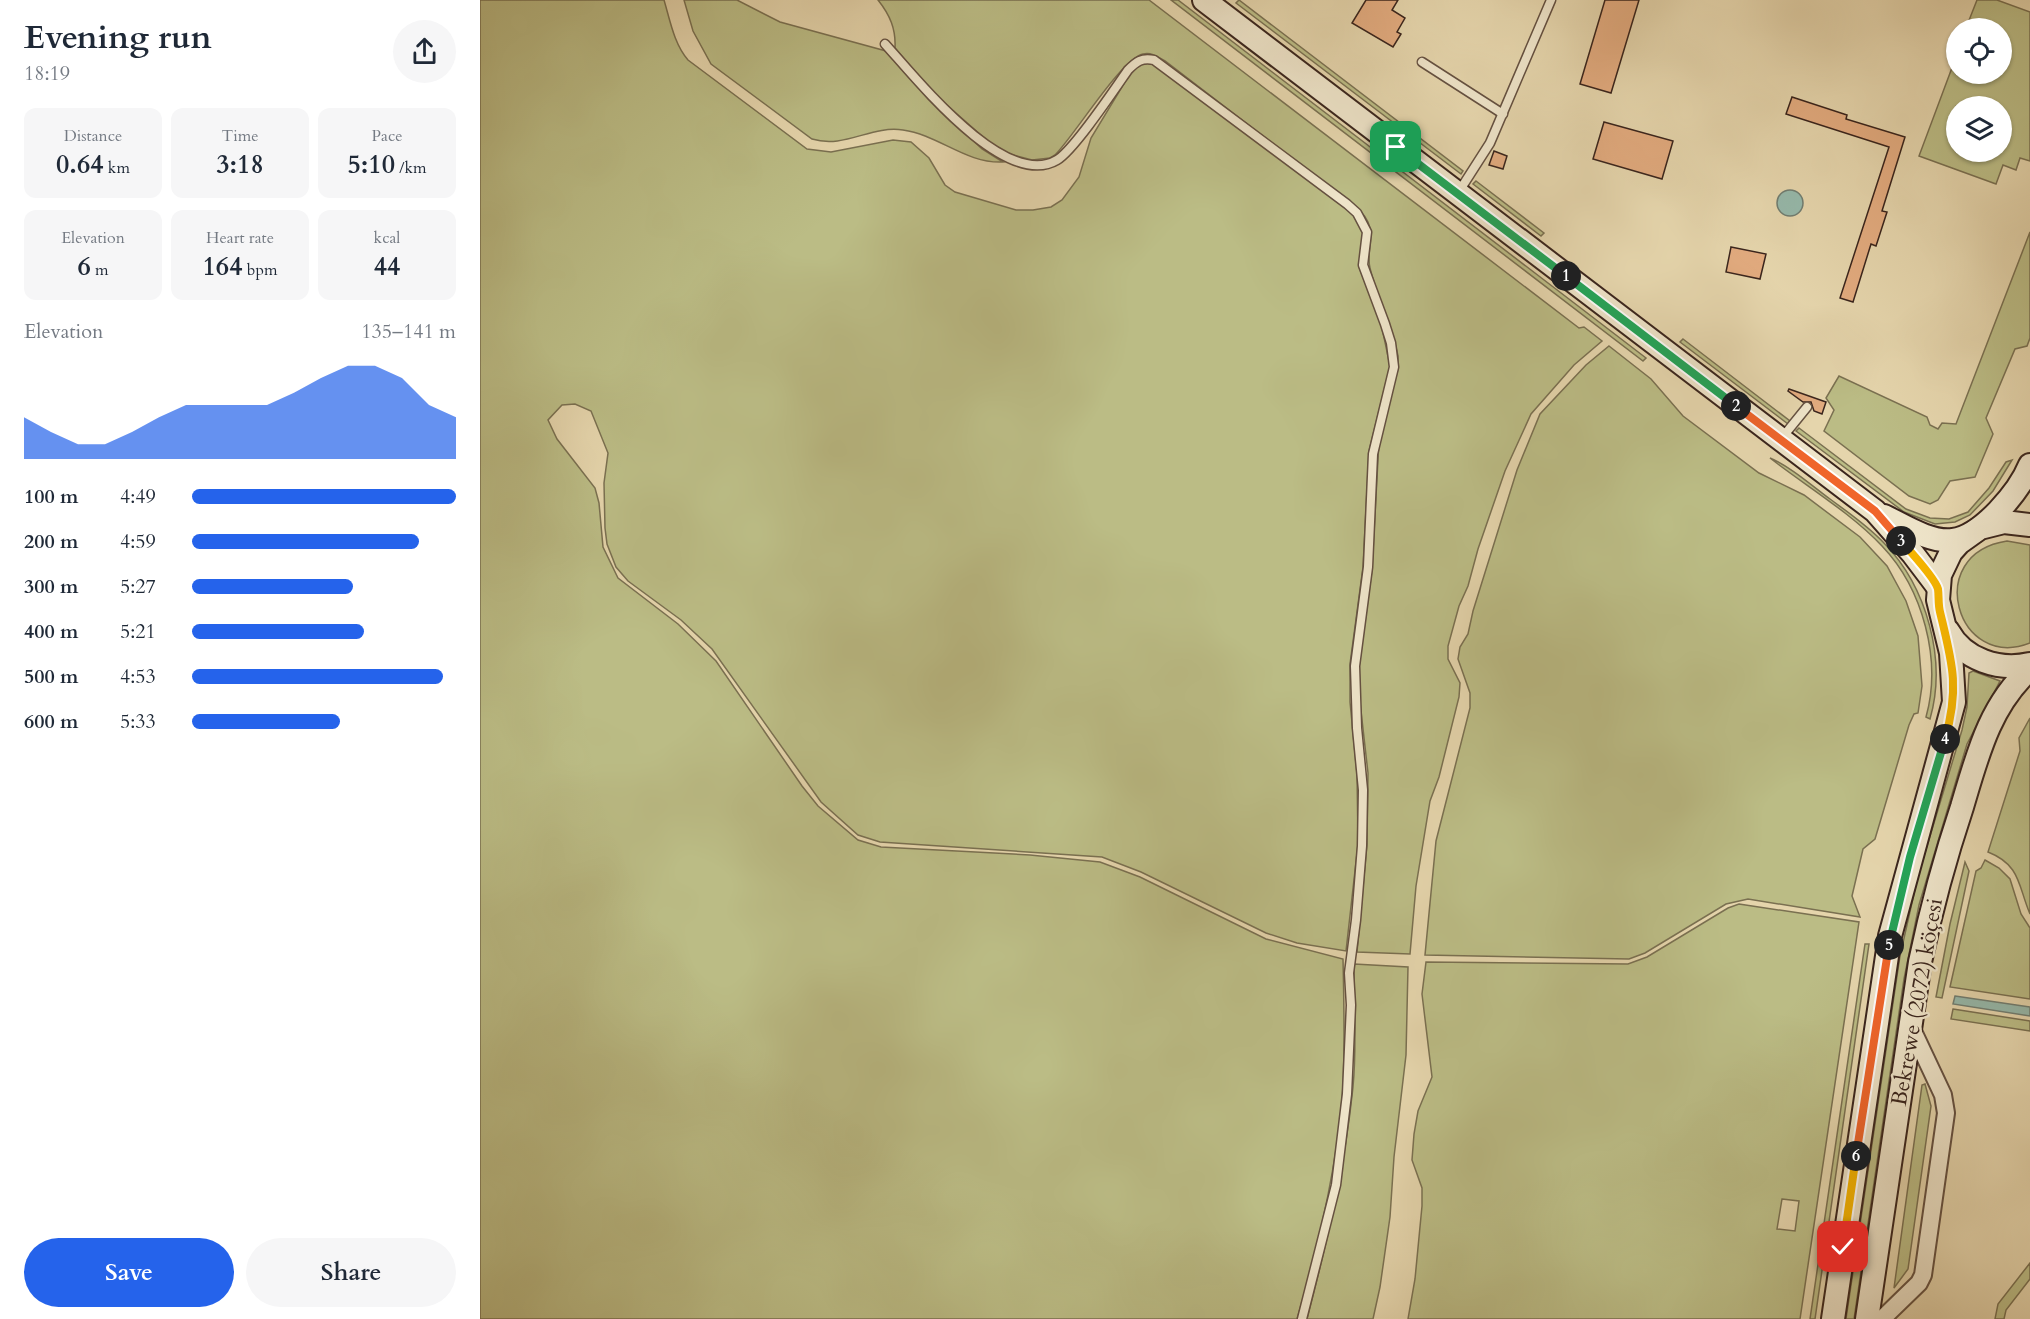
<!DOCTYPE html>
<meta charset="utf-8">
<style>
:root{--surface:#fff;--page:#f6f6f7;--text:#1f2937;--muted:#747a83;--accent:#2563eb}
body{margin:0;font-family:Cardo,serif;background:var(--page);color:var(--text);height:100vh;display:flex;flex-direction:column;font-size:22px;white-space:nowrap}
*{box-sizing:border-box;margin:0}
p{font-size:20px;color:var(--muted)}
.icon{flex:none;width:33px;height:33px;fill:none;stroke:currentColor;stroke-width:2;stroke-linecap:round;stroke-linejoin:round}
.map{position:relative;flex:1;overflow:hidden}
.details{display:flex;flex-direction:column;background:var(--surface);width:480px}
.details>*{flex:none}
.fabs{position:absolute;left:1466px;top:18px;display:grid;gap:12px}
.fabs a{display:grid;place-items:center;width:66px;height:66px;border-radius:50%;background:var(--surface);box-shadow:0 2px 4px #0004;font-size:30px}
.pin{position:absolute;display:grid;place-items:center;width:51px;height:51px;color:#fff;margin:-26px;border-radius:12px;box-shadow:0 3px 9px #0006}
.km{position:absolute;width:30px;height:30px;margin:-15px;border-radius:50%;background:#222;color:#fff;font-size:16px;line-height:30px;text-align:center}
.round{display:grid;place-items:center;flex:none;width:63px;height:63px;border-radius:32px;background:var(--page)}
.overview{display:flex;align-items:center;justify-content:space-between;height:102px;padding:0 24px}
h1{font-size:33px;font-weight:800;line-height:45px}
.stats{display:grid;grid-template-columns:repeat(3,1fr);gap:9px;height:102px;padding:6px 24px}
.stats div{display:grid;align-content:center;border-radius:12px;background:var(--page);text-align:center}
.stats b{font-size:26px;font-weight:800}
.stats small{font-size:16px;font-weight:400}
.stats p{font-size:16px}
.chart{height:168px;padding:12px 24px}
.chart p{display:flex;justify-content:space-between}
.chart svg{width:100%;height:108px;margin-top:6px;fill:var(--accent);opacity:.7}
.button{display:flex;gap:12px;margin-top:auto;padding:12px 24px}
.button a{flex:1;height:69px;border-radius:36px;background:var(--accent);color:#fff;font-size:24px;font-weight:800;line-height:69px;text-align:center}
.button a+a{background:var(--page);color:var(--text)}
ul{padding:0 24px;list-style:none;font-size:20px}
li{display:grid;grid-template-columns:96px 72px 1fr;align-items:center;height:45px}
li i{height:15px;border-radius:8px;background:var(--accent)}
main{display:flex;flex:1;min-height:0}
.map>svg:first-child{display:block}
.green{fill:#bbbc85;stroke:#7a7051;stroke-width:1.5;fill-rule:evenodd}
.water{fill:#96b9ab;stroke:#717e72;stroke-width:1.5}
.building{fill:#e2ab7f;stroke:#3a251d;stroke-width:1.5}
.lines{fill:none;stroke-linecap:round;stroke-linejoin:round}
.lane-casing{stroke:#655141;stroke-width:11}
.street-casing{stroke:#655141;stroke-width:20}
.secondary-casing{stroke:#3a251d;stroke-width:26}
.lane{stroke:#eee4c9;stroke-width:8}
.street{stroke:#eee4c9;stroke-width:16}
.secondary{stroke:#eee4c9;stroke-width:22}
.split-1-casing{stroke:#fff;stroke-width:12}
.split-2-casing{stroke:#fff;stroke-width:12}
.split-3-casing{stroke:#fff;stroke-width:12}
.split-4-casing{stroke:#fff;stroke-width:12}
.split-5-casing{stroke:#fff;stroke-width:12}
.split-6-casing{stroke:#fff;stroke-width:12}
.split-7-casing{stroke:#fff;stroke-width:12}
.split-1{stroke:#22a559;stroke-width:8}
.split-2{stroke:#22a559;stroke-width:8}
.split-3{stroke:#f0652b;stroke-width:8}
.split-4{stroke:#f5b400;stroke-width:8}
.split-5{stroke:#22a559;stroke-width:8}
.split-6{stroke:#f0652b;stroke-width:8}
.split-7{stroke:#f5b400;stroke-width:8}
.labels{text-anchor:middle;dominant-baseline:central;stroke-width:5;stroke-linejoin:round;paint-order:stroke}
.street-label{font-size:22px;fill:#3a251d;stroke:#eee4c9}
</style>
<main>
<section class="details">
<div class="overview"><div><h1>Evening run</h1><p>18:19</p></div><a class="round"><svg class="icon" aria-label="share" viewBox="0 0 24 24"><path d="M12 15V3M7 8l5-5 5 5M5 13v7h14v-7"/></svg></a></div>
<div class="stats">
<div><p>Distance</p><b>0.64<small> km</small></b></div>
<div><p>Time</p><b>3:18</b></div>
<div><p>Pace</p><b>5:10<small> /km</small></b></div>
</div>
<div class="stats">
<div><p>Elevation</p><b>6<small> m</small></b></div>
<div><p>Heart rate</p><b>164<small> bpm</small></b></div>
<div><p>kcal</p><b>44</b></div>
</div>
<div class="chart"><p><span>Elevation</span>135–141 m</p>
<svg viewBox="0 0 160 44" preserveAspectRatio="none"><path d="M0 44V27L10 33L20 38L30 38L40 33L50 27L60 22L70 22L80 22L90 22L100 17L110 11L120 6L130 6L140 11L150 22L160 27V44z"/></svg>
</div>
<ul>
<li><b>100 m</b>4:49<i style="width:100%"></i></li>
<li><b>200 m</b>4:59<i style="width:86%"></i></li>
<li><b>300 m</b>5:27<i style="width:61%"></i></li>
<li><b>400 m</b>5:21<i style="width:65%"></i></li>
<li><b>500 m</b>4:53<i style="width:95%"></i></li>
<li><b>600 m</b>5:33<i style="width:56%"></i></li>
</ul>
<div class="button"><a>Save</a><a>Share</a></div>
</section>
<div class="map">
<svg width="1550" height="1319" viewBox="0 0 1550 1319">
<rect width="100%" height="100%" fill="#e5d5ac"/>
<filter id="stains"><feTurbulence type="fractalNoise" baseFrequency=".00333" numOctaves="4"/><feColorMatrix values="0 0 0 0 .2 0 0 0 0 .09 0 0 0 0 .02 0 0 0 .5 -.17"/></filter>
<radialGradient id="worn" r=".72"><stop offset=".6" stop-color="#630" stop-opacity="0"/><stop offset="1" stop-color="#630" stop-opacity=".3"/></radialGradient>
<!-- green -->
<g class="green">
<path d="M0,0H184C190,20 194,44 208,60L327,149L351,152L413,140L431,142L449,158L465,185L475,192L536,210H553L571,207L582,200L599,177L611,138L651,72C660,64 665,61 677,65L873,214L883,232L879,267L901,323L910,366L889,451L883,567L870,664V702L877,774L878,844L866,951L817,943L786,933L661,872L622,857L400,842L378,835L341,802L232,649L201,620L148,581L136,567L127,544L125,528L124,483L128,453L111,411L95,404L82,405L68,420L77,439L115,488L119,503L123,547L138,578L198,624L236,661L322,786L338,806L378,840L401,847L550,855L620,862L660,877L786,939L863,959C864,1001 865,1044 863,1086C858,1165 839,1244 817,1319H0Z"/>
<path d="M204,0H257L300,22L406,51L446,96L502,149L523,162C486,164 459,135 423,130C391,125 365,149 332,139L231,64L213,31Z"/>
<path d="M398,0H669L1099,328L1104,327L1122,341L1094,365L1051,414L1025,471L998,549L988,586L979,606L968,646V659L980,683L979,697L959,777L950,801L936,886L930,954L877,952L887,844L888,773L880,702L879,667L892,570L899,441L918,369V356C912,325 897,298 890,268C886,252 895,237 888,222C884,213 877,208 869,202L685,61C678,57 672,52 663,54C641,59 595,135 575,155L570,158L552,160L529,154L510,143L452,92L415,48C416,29 410,15 398,0Z"/>
<polygon points="691,0 698,0 1166,358 1163,361"/>
<polygon points="759,0 983,171 981,174 756,3"/>
<path d="M1497,0H1517L1550,12V161L1540,158L1536,170L1523,165L1516,184L1439,156L1476,57V74H1521V28H1486ZM1476,106H1521V152H1476Z"/>
<polygon points="996,181 1064,233 1061,236 993,184"/>
<polygon points="1550,232 1550,338 1547,346 1535,349 1506,418 1513,434 1495,477 1470,481 1458,500 1450,504 1429,496 1344,431 1354,410 1346,398 1359,376 1447,417 1450,425 1458,429 1462,423 1476,424"/>
<polygon points="1203,339 1310,421 1308,424 1200,342"/>
<polygon points="1129,346 1171,379 1203,416 1279,473 1324,495 1380,537 1407,566 1426,601 1438,636 1442,686 1438,713 1434,714 1429,725 1395,839 1383,849 1372,896 1380,917 1268,899 1246,904 1165,953 1149,959 945,955 956,841 990,708 990,693 978,659 980,647 988,634 993,611 1037,470 1060,414 1106,365"/>
<polygon points="1319,428 1426,509 1450,518 1469,519 1488,512 1509,488 1526,462 1532,460 1513,491 1490,515 1475,522 1455,524 1424,512 1316,431"/>
<path d="M1290,458C1311,467 1331,485 1350,499C1369,513 1388,526 1404,543C1447,587 1467,660 1450,719L1446,717C1462,660 1443,589 1402,546C1371,513 1326,486 1290,458Z"/>
<path d="M1527,541L1550,545V643C1477,672 1442,554 1527,541Z"/>
<polygon points="1493,671 1520,681 1487,744 1439,905 1424,979 1374,1319 1366,1319 1420,956 1438,876 1482,730 1487,707 1489,673"/>
<path d="M1550,718V914C1538,886 1541,865 1508,852L1540,751L1539,738Z"/>
<polygon points="1505,860 1519,868 1530,879 1541,914 1550,928 1550,999 1470,987 1496,871 1501,868"/>
<polygon points="1485,862 1489,871 1462,998 1456,997 1470,924"/>
<path d="M1259,904L1379,922L1320,1319H928L935,1279L942,1206V1188L932,1160L934,1134L938,1111L952,1077L942,994L946,962L1148,964L1167,957L1248,908ZM1302,1199L1319,1201L1315,1231L1297,1229Z"/>
<polygon points="1385,944 1389,944 1335,1319 1330,1319"/>
<path d="M874,964L928,967L926,1055L914,1157L910,1217L900,1287L893,1319H827C847,1242 865,1166 873,1087C877,1046 874,1005 874,964Z"/>
<polygon points="1473,1009 1550,1021 1550,1031 1471,1019"/>
<polygon points="1445,1084 1451,1106 1428,1269 1414,1288 1442,1085"/>
<polygon points="1550,1263 1550,1279 1526,1310 1524,1319 1515,1319 1518,1304"/>
</g>
<!-- water -->
<g class="water">
<circle cx="1310" cy="203" r="13"/>
<polygon points="1475,996 1550,1007 1550,1016 1473,1004"/>
</g>
<!-- building -->
<g class="building">
<polygon points="886,0 918,0 912,10 925,18 917,32 921,34 913,47 872,23"/>
<polygon points="1125,0 1159,0 1131,93 1100,84"/>
<polygon points="1312,97 1367,115 1366,119 1425,137 1402,211 1407,212 1396,246 1391,244 1373,302 1360,298 1409,147 1306,114"/>
<polygon points="1124,122 1193,141 1182,179 1113,159"/>
<polygon points="1014,151 1027,156 1023,169 1009,165"/>
<polygon points="1251,247 1286,254 1280,279 1246,272"/>
<polygon points="1309,389 1346,402 1342,414 1334,411 1331,402 1323,402 1308,391"/>
</g>
<g class="lines">
<!-- lane casing -->
<g class="lane-casing">
<g id="lane">
<path d="M405,44C436,78 525,191 577,160C594,150 634,90 648,70C656,62 662,57 674,60L867,204L877,213L887,232L883,265L905,324L911,343L914,367L893,454L888,567L875,666L877,728L883,790L882,846L876,920L869,973L871,1005L867,1094L856,1185L822,1319"/>
<polyline points="942,62 1023,114"/>
<polyline points="978,193 1010,143 1071,0"/>
<polyline points="1301,439 1327,407"/>
</g>
</g>
<!-- street casing -->
<g class="street-casing">
<polyline id="street" points="1402,1319 1439,1283 1443,1275 1466,1113 1463,1095 1431,1027"/>
</g>
<!-- secondary casing -->
<g class="secondary-casing">
<g id="secondary">
<polyline points="724,0 1395,511 1433,554 1458,587"/>
<path d="M1404,516C1423,525 1450,543 1473,540C1502,536 1539,492 1550,465"/>
<path d="M1468,631C1484,660 1519,671 1550,664"/>
<polyline points="1353,1319 1410,936 1474,702 1471,653 1458,600 1460,575 1471,552 1479,543 1500,528 1524,522 1550,525"/>
<path d="M1387,1319L1440,962C1451,910 1465,858 1482,807C1497,757 1509,706 1550,669"/>
</g>
</g>
<!-- lane -->
<use href="#lane" class="lane"/>
<!-- street -->
<use href="#street" class="street"/>
<!-- secondary -->
<use href="#secondary" class="secondary"/>
</g>
<g class="lines">
<!-- split-1 casing -->
<g class="split-1-casing">
<polyline id="split-1" points="916,147 1086,276"/>
</g>
<!-- split-2 casing -->
<g class="split-2-casing">
<polyline id="split-2" points="1086,276 1256,406"/>
</g>
<!-- split-3 casing -->
<g class="split-3-casing">
<polyline id="split-3" points="1256,406 1395,511 1421,541"/>
</g>
<!-- split-4 casing -->
<g class="split-4-casing">
<path id="split-4" d="M1421,541C1429,550 1455,578 1458,589C1459,596 1458,604 1460,612C1472,662 1480,687 1465,739"/>
</g>
<!-- split-5 casing -->
<g class="split-5-casing">
<polyline id="split-5" points="1409,945 1430,857 1465,739"/>
</g>
<!-- split-6 casing -->
<g class="split-6-casing">
<polyline id="split-6" points="1376,1156 1409,945"/>
</g>
<!-- split-7 casing -->
<g class="split-7-casing">
<polyline id="split-7" points="1363,1247 1376,1156"/>
</g>
<!-- split-1 -->
<use href="#split-1" class="split-1"/>
<!-- split-2 -->
<use href="#split-2" class="split-2"/>
<!-- split-3 -->
<use href="#split-3" class="split-3"/>
<!-- split-4 -->
<use href="#split-4" class="split-4"/>
<!-- split-5 -->
<use href="#split-5" class="split-5"/>
<!-- split-6 -->
<use href="#split-6" class="split-6"/>
<!-- split-7 -->
<use href="#split-7" class="split-7"/>
</g>
<g class="labels">
<!-- street labels -->
<g class="street-label">
<text transform="translate(1437 1002) rotate(-80)">Bekrewe (2072) köçesi</text>
</g>
</g>
<rect width="100%" height="100%" filter="url(#stains)"/>
<rect width="100%" height="100%" fill="url(#worn)"/>
</svg>
<div class="fabs">
<a><svg class="icon" aria-label="locate" viewBox="0 0 24 24"><circle cx="12" cy="12" r="6"/><path d="M12 2v4M12 18v4M2 12h4M18 12h4"/></svg></a>
<a><svg class="icon" aria-label="layers" viewBox="0 0 24 24"><path d="M12 4l9 5-9 5-9-5zM3 14l9 5 9-5"/></svg></a>
</div>
<div class="pin" style="left:916px;top:147px;background:#1e9e55"><svg class="icon" aria-label="arrive" viewBox="0 0 24 24"><path d="M6 21V4h12l-3 4 3 4H6"/></svg></div>
<div class="pin" style="left:1363px;top:1247px;background:#d93025"><svg class="icon" aria-label="check" viewBox="0 0 24 24"><path d="M5 12l5 5 9-10"/></svg></div>
<b class="km" style="left:1086px;top:276px">1</b>
<b class="km" style="left:1256px;top:406px">2</b>
<b class="km" style="left:1421px;top:541px">3</b>
<b class="km" style="left:1465px;top:739px">4</b>
<b class="km" style="left:1409px;top:945px">5</b>
<b class="km" style="left:1376px;top:1156px">6</b>
</div>
</main>
